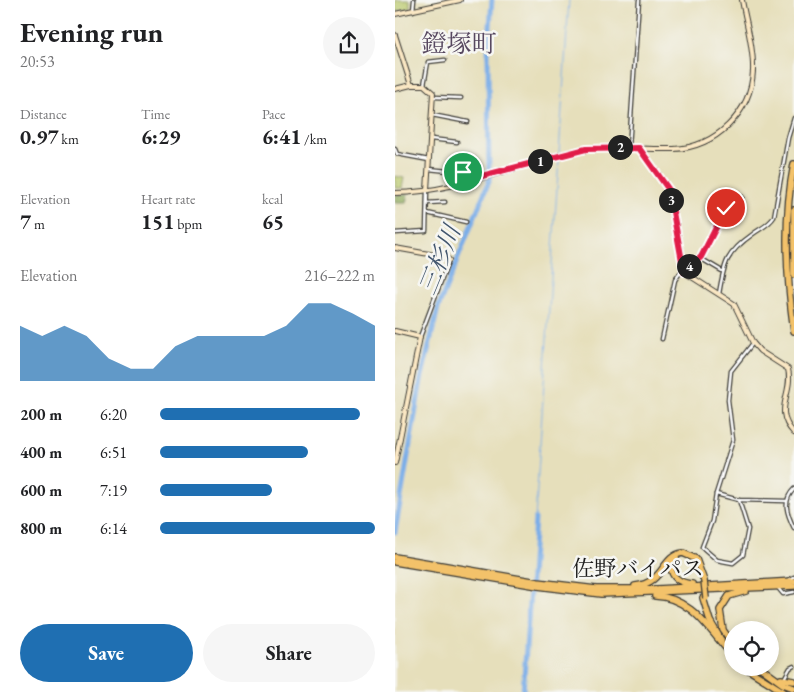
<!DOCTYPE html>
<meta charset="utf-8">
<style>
:root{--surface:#fff;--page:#f6f6f6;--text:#202124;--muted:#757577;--accent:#1f6fb2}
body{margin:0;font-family:"EB Garamond","Noto Serif JP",serif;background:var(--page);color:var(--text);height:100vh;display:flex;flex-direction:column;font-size:19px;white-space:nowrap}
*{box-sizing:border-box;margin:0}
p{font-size:16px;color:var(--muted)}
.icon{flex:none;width:28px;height:28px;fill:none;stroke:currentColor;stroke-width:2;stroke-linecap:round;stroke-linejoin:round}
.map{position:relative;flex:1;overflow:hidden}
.panel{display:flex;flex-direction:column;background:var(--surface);width:395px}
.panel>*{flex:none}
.buttons{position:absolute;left:329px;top:621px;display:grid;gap:10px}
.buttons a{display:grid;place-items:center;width:55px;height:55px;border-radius:50%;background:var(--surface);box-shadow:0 2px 8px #0003;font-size:25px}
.pin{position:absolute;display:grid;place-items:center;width:42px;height:42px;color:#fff;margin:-21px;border:2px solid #fff;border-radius:50%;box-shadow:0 1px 5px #0007}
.km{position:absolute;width:25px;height:25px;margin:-12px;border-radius:50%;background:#222;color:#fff;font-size:14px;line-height:25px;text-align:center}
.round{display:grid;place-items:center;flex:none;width:52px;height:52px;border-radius:26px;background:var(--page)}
.headline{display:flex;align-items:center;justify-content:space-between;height:85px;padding:0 20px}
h1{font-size:28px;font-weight:700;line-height:38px}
.figures{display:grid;grid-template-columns:repeat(3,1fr);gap:8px;height:85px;padding:5px 20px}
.figures div{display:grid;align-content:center}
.figures b{font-size:21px;font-weight:700}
.figures small{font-size:14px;font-weight:400}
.figures p{font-size:14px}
.chart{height:140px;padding:10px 20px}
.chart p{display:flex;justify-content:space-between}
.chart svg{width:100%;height:90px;margin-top:5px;fill:var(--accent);opacity:.7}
.primary-button{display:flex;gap:10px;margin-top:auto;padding:10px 20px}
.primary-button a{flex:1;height:58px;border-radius:30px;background:var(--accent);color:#fff;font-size:20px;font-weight:700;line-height:58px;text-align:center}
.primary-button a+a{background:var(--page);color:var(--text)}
ul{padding:0 20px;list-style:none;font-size:16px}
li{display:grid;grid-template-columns:80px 60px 1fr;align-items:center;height:38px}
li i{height:12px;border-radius:6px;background:var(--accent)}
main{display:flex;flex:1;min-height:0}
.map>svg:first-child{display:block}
.green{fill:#bac96c;stroke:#6b7244}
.forest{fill:#93ad60;stroke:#58643e}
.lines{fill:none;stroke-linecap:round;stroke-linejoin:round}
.stream{stroke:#7baee8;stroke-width:1}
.river{stroke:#7baee8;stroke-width:5}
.street-casing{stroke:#3a3934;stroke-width:5}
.secondary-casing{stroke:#3a3934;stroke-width:6}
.highway-casing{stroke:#3a3934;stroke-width:8}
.street{stroke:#fff;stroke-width:2.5}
.secondary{stroke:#fae7c3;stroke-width:4}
.highway{stroke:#f3c26a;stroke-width:5.5}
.highway-bridge-casing{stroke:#3a3934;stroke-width:8;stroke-linecap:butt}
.highway-bridge{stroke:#f3c26a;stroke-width:5.5}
.route-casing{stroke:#fff;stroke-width:10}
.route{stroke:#e11d48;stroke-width:6}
.labels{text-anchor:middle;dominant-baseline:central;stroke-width:5;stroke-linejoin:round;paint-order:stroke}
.street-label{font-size:22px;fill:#1c1c1c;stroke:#f6f6f2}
.water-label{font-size:24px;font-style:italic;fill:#42566e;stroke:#f6f6f2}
.quarter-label{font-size:25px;fill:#574860;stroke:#f6f6f2}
</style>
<main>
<section class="panel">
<div class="headline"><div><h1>Evening run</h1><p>20:53</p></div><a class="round"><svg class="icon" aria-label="share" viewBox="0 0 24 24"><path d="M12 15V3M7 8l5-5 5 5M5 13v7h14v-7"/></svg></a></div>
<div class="figures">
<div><p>Distance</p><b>0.97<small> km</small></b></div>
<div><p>Time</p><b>6:29</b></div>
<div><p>Pace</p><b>6:41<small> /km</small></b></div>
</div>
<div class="figures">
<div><p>Elevation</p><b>7<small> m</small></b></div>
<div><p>Heart rate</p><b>151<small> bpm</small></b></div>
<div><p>kcal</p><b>65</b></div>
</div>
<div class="chart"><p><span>Elevation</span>216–222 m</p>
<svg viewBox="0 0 160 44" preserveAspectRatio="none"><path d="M0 44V17L10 22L20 17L30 22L40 33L50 38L60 38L70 27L80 22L90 22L100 22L110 22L120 17L130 6L140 6L150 11L160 17V44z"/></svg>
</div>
<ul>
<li><b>200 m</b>6:20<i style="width:93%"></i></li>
<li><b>400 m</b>6:51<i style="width:69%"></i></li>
<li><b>600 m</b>7:19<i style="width:52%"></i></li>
<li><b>800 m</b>6:14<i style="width:100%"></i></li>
</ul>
<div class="primary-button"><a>Save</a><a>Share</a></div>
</section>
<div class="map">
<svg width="399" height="692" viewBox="0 0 399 692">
<rect width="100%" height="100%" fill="#f6f6f2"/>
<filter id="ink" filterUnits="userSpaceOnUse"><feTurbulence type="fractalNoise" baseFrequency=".02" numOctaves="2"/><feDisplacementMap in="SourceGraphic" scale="10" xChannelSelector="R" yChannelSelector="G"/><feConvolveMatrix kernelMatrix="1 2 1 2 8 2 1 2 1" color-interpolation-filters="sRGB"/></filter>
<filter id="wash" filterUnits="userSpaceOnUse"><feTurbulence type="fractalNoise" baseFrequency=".0096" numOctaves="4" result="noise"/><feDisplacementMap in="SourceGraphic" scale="20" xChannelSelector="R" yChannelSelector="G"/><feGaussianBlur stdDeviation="1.12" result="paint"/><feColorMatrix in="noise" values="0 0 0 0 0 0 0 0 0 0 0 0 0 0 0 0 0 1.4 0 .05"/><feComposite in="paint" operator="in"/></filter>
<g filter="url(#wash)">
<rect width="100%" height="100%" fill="#e6dfbb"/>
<!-- green -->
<g class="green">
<polygon points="0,0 15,0 15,8 0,12"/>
<polygon points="0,176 9,178 7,188 0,188"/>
</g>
<!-- forest -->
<polygon class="forest" points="0,195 13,195 11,203 0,203"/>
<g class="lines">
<!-- stream -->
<g class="stream">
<polyline points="164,154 174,0"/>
<polyline points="140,519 164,158"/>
</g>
<!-- river -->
<g class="river">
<polyline points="0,532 26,380 43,308 94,181 93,53 97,0"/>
<polyline points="128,692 140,519"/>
</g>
</g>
</g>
<g filter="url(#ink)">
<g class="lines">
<!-- street casing -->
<g class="street-casing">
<g id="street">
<polyline points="18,11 19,0"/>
<polyline points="29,85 33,62 50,60"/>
<polyline points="39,97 66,98"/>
<polyline points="37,115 73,122"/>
<polyline points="36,139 62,142"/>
<polyline points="234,147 244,0"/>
<polyline points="0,149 2,154 34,160"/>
<polyline points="34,169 81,174 83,177"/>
<polyline points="32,203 50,202"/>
<polyline points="32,213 71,222"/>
<polyline points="0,233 31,231 32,190"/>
<polyline points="286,251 289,272 306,257 331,208 347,197"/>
<polyline points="305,258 327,271"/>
<path d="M324,294C329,263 331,253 358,234C366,228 374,225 379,217L393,138L399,118"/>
<polyline points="25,337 54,260"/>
<polyline points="267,339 280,280 288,269"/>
<path d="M399,489C387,501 392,514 399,528"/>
<polyline points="321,494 344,500 391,501"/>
<polyline points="344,500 353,529 348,555 338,563 322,560 307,547 317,521 321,494 338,440 333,400 336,371 358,343"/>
<polyline points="392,581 399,577"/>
<polyline points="383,588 388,594 399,592"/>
<polyline points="390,677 395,668 399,666"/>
</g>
</g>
<!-- secondary casing -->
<g class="secondary-casing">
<g id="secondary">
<polyline points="0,14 65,0"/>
<polyline points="0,35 16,85"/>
<polyline points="0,89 16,85 29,85 38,93 32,190"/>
<polyline points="245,148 274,190 286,251"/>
<path d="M0,193C57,193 121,165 177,152C212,144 244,150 279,149C321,147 356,113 358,71C359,48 351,23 347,0"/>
<polyline points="0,248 51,257 54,260"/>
<path d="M289,272L339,304L358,343L365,351L393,369C399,393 377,410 399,433"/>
<polyline points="0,331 25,337 0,463"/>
</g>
</g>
<!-- highway casing -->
<g class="highway-casing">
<g id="highway">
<path d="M399,164C388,219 391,275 399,331"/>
<polyline points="399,210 399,275"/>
<polyline points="0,557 143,582 201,589 262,589 399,581"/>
<path d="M281,558L276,567C277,579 286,583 297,584"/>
<polyline points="0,562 143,586 206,594 399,586"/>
<path d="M240,586C270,583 266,556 288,553L301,559L309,581"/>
<path d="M260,596C297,597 315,632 338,656"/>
<polyline points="308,598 315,621 326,640"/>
<polyline points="338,644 328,630 325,610 334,596 351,591"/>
<polyline points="351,668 389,692"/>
<polyline points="366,668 388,684 399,688"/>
<polyline points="386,679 399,681"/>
</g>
</g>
<!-- street -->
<use href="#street" class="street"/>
<!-- secondary -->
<use href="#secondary" class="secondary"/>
<!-- highway -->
<use href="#highway" class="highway"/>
<!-- highway-bridge casing -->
<g class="highway-bridge-casing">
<polyline id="highway-bridge" points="309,581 311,598"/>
</g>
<!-- highway-bridge -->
<use href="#highway-bridge" class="highway-bridge"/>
</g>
</g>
<g class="lines" filter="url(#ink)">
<!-- route casing -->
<g class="route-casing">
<polyline id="route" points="68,172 79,173 83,177 191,149 244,148 274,190 289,272 306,257 331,208"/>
</g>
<!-- route -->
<use href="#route" class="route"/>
</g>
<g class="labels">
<!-- street labels -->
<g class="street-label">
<text x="243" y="568">佐野バイパス</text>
</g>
<!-- water labels -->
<g class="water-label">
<text transform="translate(44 260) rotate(-68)">三杉川</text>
</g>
<!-- quarter labels -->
<g class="quarter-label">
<text x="64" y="43">鐙塚町</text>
</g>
</g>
</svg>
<div class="buttons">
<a><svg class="icon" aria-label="locate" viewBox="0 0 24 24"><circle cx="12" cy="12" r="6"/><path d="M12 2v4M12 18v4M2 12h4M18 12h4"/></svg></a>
</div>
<div class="pin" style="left:68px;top:172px;background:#1e9e55"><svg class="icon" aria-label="arrive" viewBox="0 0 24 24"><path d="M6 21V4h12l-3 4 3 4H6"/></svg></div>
<div class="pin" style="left:331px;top:208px;background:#d93025"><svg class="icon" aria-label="check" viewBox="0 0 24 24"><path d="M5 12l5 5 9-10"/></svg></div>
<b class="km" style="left:145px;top:161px">1</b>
<b class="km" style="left:225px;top:147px">2</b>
<b class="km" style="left:276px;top:200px">3</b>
<b class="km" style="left:294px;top:266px">4</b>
</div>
</main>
